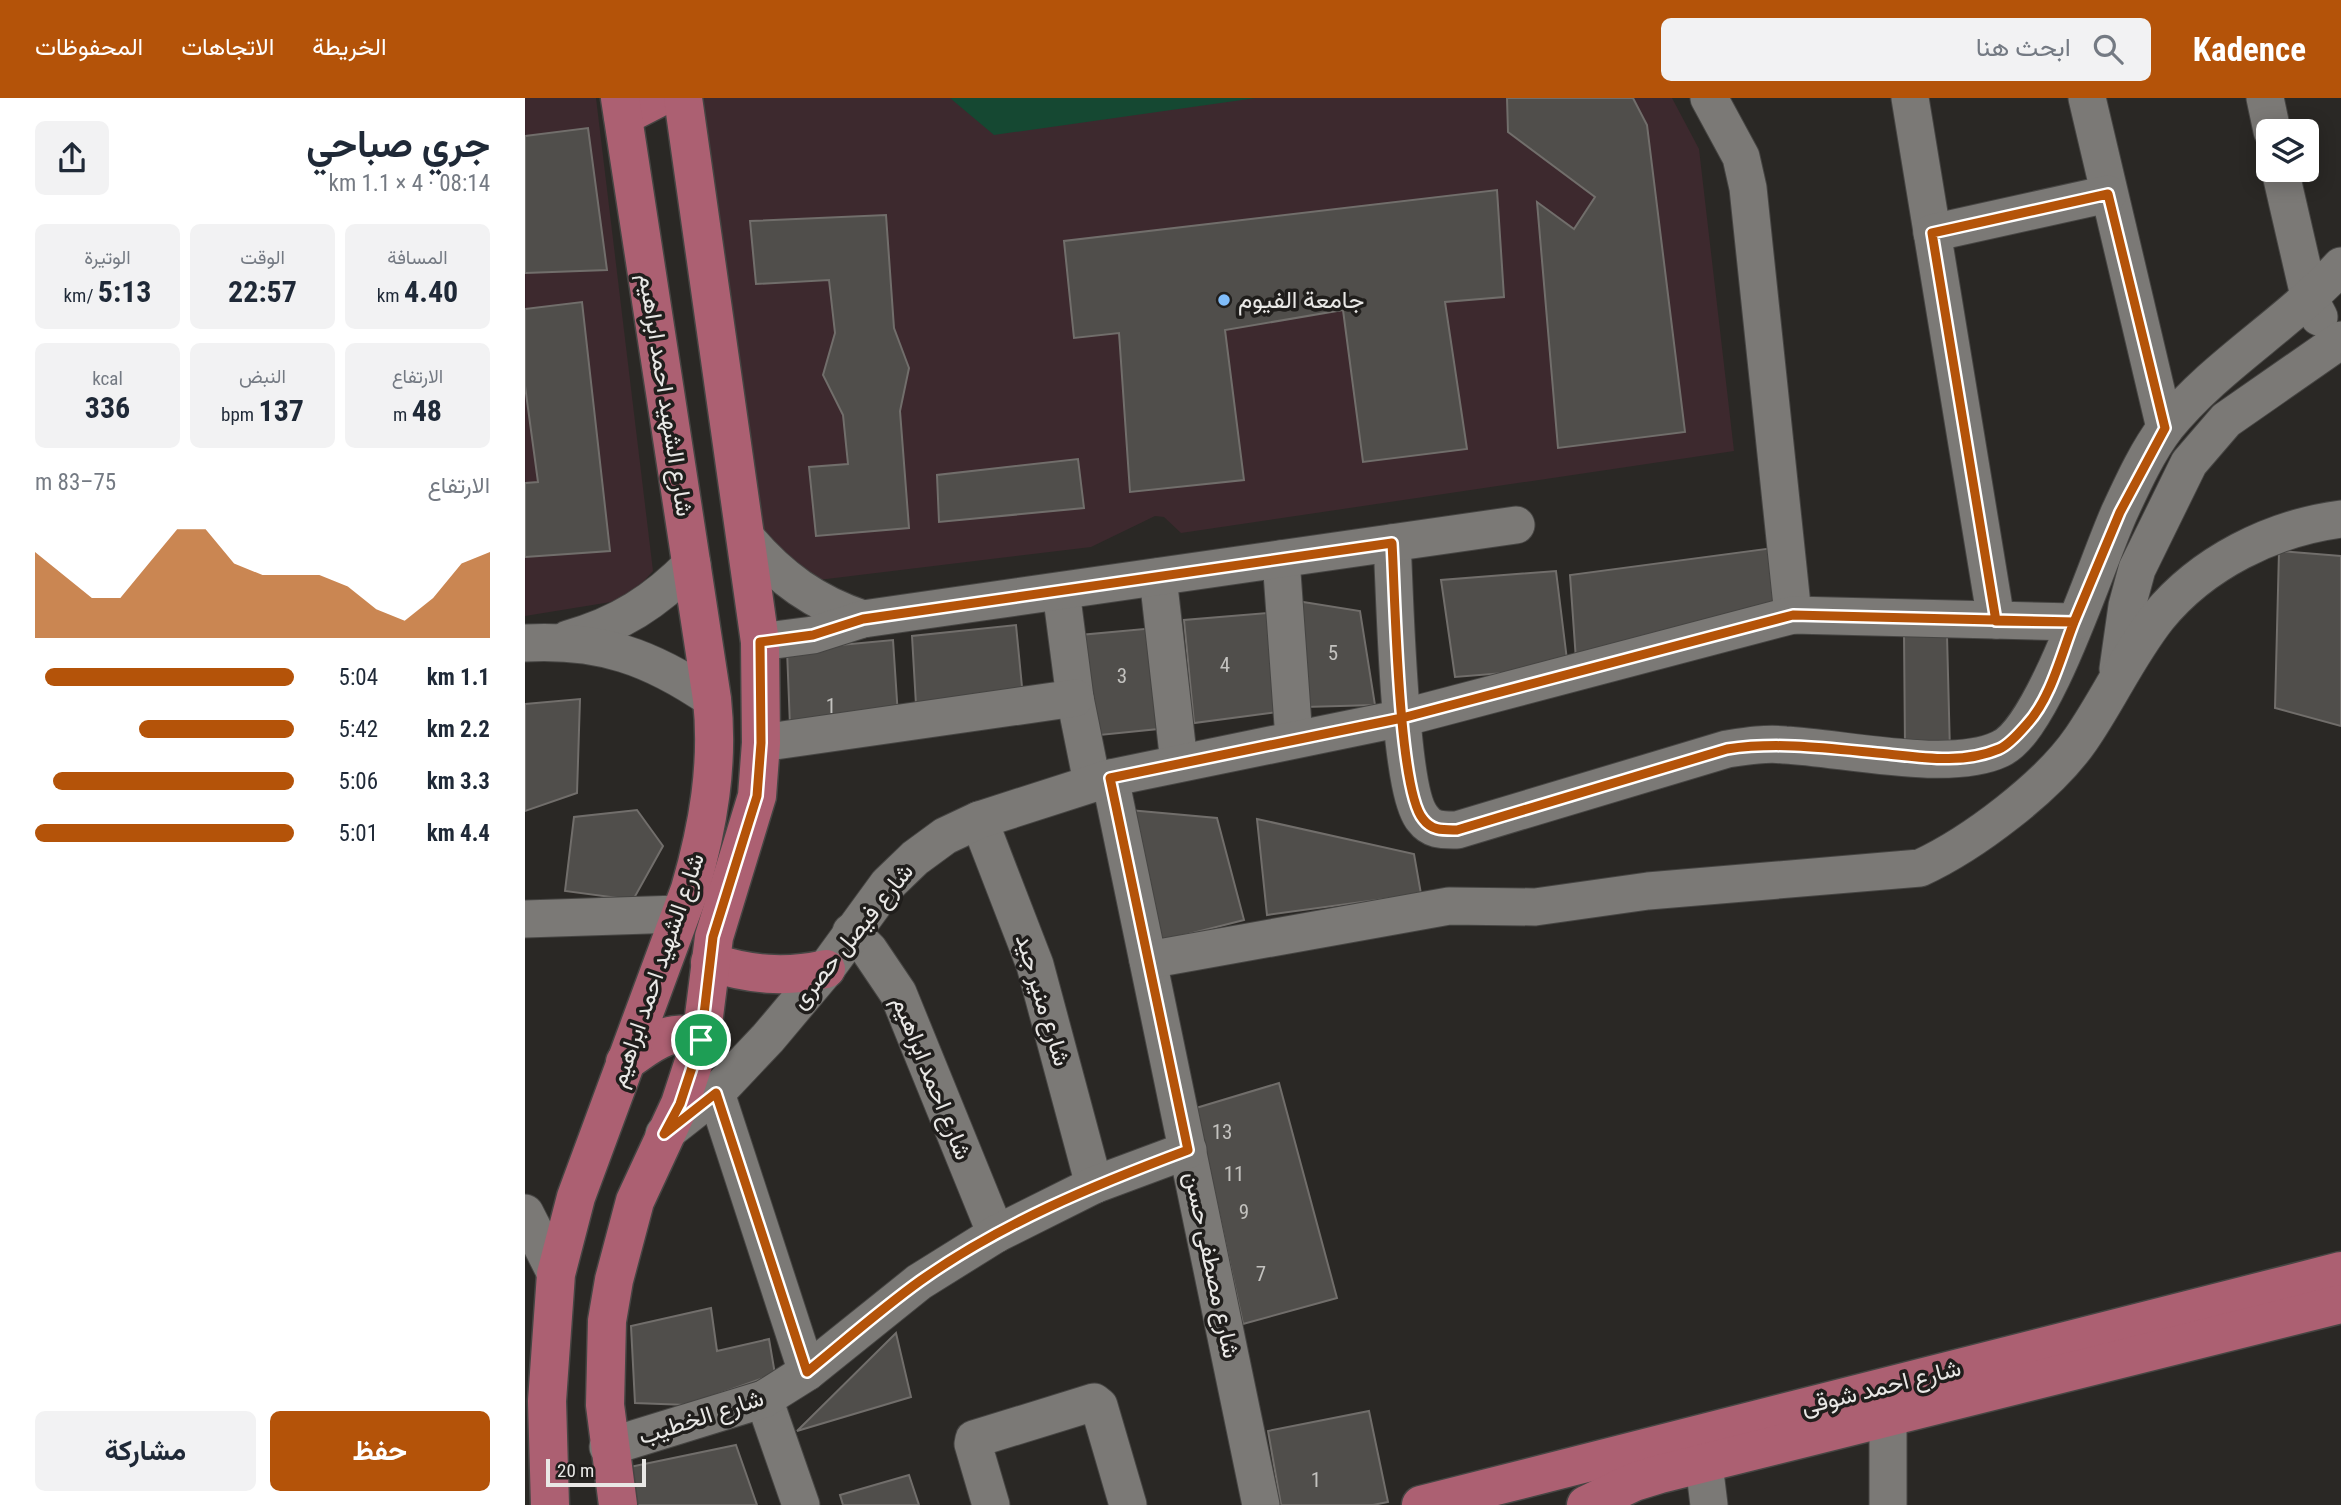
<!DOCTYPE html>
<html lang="ar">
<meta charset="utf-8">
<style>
:root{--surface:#fff;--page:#f2f2f3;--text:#1f2937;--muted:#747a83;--accent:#b45309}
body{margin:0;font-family:"Roboto Condensed",Vazirmatn,sans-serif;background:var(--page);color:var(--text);direction:rtl;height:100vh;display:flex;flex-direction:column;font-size:26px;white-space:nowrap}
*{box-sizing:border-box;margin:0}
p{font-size:23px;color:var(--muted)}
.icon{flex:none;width:38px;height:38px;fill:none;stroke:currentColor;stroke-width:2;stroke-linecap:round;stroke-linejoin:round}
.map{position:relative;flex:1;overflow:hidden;direction:ltr}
.drawer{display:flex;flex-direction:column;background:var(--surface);width:525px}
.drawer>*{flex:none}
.fabs{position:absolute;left:1731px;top:21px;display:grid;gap:14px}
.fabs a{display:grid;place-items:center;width:63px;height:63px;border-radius:10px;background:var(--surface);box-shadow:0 4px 18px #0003;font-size:35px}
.scale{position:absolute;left:21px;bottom:18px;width:100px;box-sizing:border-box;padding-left:7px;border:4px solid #e9e8e6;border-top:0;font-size:19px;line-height:24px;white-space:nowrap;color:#e9e8e6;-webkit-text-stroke:5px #201e1c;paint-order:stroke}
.pin{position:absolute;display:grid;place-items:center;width:60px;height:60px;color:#fff;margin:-30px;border:4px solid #fff;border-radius:50%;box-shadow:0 2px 7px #0007}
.round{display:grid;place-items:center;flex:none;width:74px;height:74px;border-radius:10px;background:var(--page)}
.headline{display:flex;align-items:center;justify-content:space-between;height:119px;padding:0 35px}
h1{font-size:38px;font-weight:700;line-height:52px}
.metrics{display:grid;grid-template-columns:repeat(3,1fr);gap:10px;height:119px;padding:7px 35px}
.metrics div{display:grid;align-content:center;border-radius:10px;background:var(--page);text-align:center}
.metrics b{font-size:30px;font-weight:700}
.metrics small{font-size:19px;font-weight:400}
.metrics p{font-size:19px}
.chart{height:196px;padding:14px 35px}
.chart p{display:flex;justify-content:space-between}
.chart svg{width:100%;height:126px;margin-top:7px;fill:var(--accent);opacity:.7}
.action{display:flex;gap:14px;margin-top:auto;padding:14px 35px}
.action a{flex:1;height:80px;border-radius:10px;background:var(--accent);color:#fff;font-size:28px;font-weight:700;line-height:80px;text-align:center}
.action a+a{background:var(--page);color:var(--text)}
ul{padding:0 35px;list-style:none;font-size:23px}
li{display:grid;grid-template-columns:112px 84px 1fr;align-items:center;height:52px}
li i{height:18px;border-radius:9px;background:var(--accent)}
header{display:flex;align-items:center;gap:42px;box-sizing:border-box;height:98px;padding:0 35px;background:var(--accent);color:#fff}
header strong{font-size:33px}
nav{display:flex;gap:38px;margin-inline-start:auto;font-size:24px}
.search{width:490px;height:63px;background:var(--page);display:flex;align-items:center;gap:18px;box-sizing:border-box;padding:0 24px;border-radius:10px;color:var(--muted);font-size:26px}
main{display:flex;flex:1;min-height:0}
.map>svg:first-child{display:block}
.education{fill:#3d292e}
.green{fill:#154832}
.building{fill:#504e4b;stroke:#716e6b;stroke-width:2}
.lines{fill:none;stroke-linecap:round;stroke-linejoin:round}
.minor-casing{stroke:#464543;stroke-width:39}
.major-casing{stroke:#464543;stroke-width:41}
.minor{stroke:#7b7976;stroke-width:37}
.major{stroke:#ac6072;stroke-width:38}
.route-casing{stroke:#fff;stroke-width:14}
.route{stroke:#b45309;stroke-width:9}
.poi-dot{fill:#80bdfa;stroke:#201e1c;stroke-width:2.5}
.labels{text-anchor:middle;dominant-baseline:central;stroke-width:7;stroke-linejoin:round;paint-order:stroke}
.number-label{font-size:21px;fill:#c3c2bf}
.poi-label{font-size:24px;fill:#e9e8e6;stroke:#201e1c;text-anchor:start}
.street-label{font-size:24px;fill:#e9e8e6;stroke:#201e1c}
</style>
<header>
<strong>Kadence</strong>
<div class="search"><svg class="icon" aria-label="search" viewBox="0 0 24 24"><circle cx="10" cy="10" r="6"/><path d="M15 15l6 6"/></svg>ابحث هنا</div>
<nav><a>الخريطة</a><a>الاتجاهات</a><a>المحفوظات</a></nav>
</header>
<main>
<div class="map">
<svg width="1816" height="1407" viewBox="0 0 1816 1407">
<rect width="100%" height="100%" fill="#2a2825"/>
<!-- education -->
<g class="education">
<polygon points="0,0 71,0 128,473 110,493 92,503 0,518"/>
<polygon points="178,0 1147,0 1174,51 1209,353 656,435 639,419 630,418 566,449 285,483 242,451"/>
</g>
<!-- green -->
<polygon class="green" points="425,0 731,0 469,37"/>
<!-- building -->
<g class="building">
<polygon points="982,0 1108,0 1122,27 1160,334 1033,350 1012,104 1049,131 1070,99 983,34"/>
<polygon points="63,30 82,172 0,175 0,38"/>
<polygon points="972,92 979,199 920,204 942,351 838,364 818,212 700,232 719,382 605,394 594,235 549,240 539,143"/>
<polygon points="361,117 369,230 384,270 375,313 384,430 291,438 284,369 323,366 318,317 298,277 310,235 304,182 231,186 225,123"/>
<polygon points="57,204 85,453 0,459 0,385 13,384 0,288 0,211"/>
<polygon points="553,361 559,410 414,424 412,377"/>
<polygon points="1248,450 1257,509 1051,562 1045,477"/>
<polygon points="1754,453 1816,458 1816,628 1750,610"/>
<polygon points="1031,473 1043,570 930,579 916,482"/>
<polygon points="772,503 835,513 850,607 780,609"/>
<polygon points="742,515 753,614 669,625 659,522"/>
<polygon points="491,527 498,599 391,607 387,538"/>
<polygon points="630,530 643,630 565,638 555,537"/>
<polygon points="1379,534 1422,537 1425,654 1380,650"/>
<polygon points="368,542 373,618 265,628 262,552"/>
<polygon points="55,601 52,695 0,713 0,606"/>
<polygon points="112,712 138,748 108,802 40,793 49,719"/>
<polygon points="604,712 692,720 719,822 636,843"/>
<polygon points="732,721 889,756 896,796 742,817"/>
<polygon points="754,985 812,1200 718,1226 671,1010"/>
<polygon points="186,1210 192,1253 244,1241 250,1276 162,1307 110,1305 106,1228"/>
<polygon points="371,1235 386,1299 272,1333"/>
<polygon points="844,1313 863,1404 848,1407 756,1407 743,1333"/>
<polygon points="211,1347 232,1407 110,1407 100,1370"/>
<polygon points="384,1377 394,1407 318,1407 315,1397"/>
</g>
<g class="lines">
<!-- minor casing -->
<g class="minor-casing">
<g id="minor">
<polyline points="1184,0 1216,59 1223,90 1268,517"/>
<polyline points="1385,0 1471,522"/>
<polyline points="1562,0 1640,330"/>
<polyline points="1740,0 1747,33"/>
<polyline points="1755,72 1785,202 1794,219"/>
<polyline points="1407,135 1583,96"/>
<path d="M222,441C255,480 290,505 338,521"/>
<path d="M867,445C870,492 873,693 898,721C907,733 918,732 932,732L1202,651C1222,648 1241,645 1260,647C1318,650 1425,675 1475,651C1520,631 1572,463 1595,413C1608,385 1622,354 1641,329C1691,267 1762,227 1816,168"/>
<polyline points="756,461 769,641"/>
<polyline points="633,479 654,665"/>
<polyline points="536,493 550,600 567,684"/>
<path d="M43,541C94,527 131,503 167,466"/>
<polyline points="235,544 288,537 338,521 991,427"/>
<path d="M0,545C75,541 126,559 187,601"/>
<polyline points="1593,571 1602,508 1612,471 1664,365 1701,322 1816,242"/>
<polyline points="236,645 550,600"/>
<polyline points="585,680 736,1407"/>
<polyline points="454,722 510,867 569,1087"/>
<polyline points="0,821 154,816"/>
<polyline points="326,834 344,852 373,895 471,1136"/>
<path d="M623,862L924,808L1010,809L1123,793L1395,770C1447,746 1523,689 1556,641C1583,602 1603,557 1633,519C1677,465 1747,430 1816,421"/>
<polyline points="191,995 282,1274"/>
<polyline points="139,1036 191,995 243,940 301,871 363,786 390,760 420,738 454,722 585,680 877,620 1268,517 1549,524"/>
<polyline points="0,1115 31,1176"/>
<polyline points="239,1301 276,1407"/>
<polyline points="1363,1319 1363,1407"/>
<polyline points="83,1349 239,1301 282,1274 394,1184 471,1136 569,1087 663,1052"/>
<polyline points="1179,1366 1184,1407"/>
<polyline points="466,1407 448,1346 449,1341 569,1304 574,1308 603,1407"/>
</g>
</g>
<!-- major casing -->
<g class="major-casing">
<g id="major">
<polyline points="98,18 133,0"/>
<path d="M185,864C225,877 260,880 301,871"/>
<path d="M100,964C124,948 146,926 176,942"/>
<path d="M25,1407L22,1303L31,1176L51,1099L165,791C183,729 194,666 187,601L95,0"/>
<polyline points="93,1407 80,1307 82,1223 89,1182 110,1103 155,1006 176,942 189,839 232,698 236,645 235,544 158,0"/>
<polyline points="896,1407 1816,1173"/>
<polyline points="1061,1407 1109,1384 1135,1376 1816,1206"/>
</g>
</g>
<!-- minor -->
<use href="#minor" class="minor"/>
<!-- major -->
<use href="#major" class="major"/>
</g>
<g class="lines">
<!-- route casing -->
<g class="route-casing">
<path id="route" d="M176,942L155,1006L139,1036L191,995L282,1274C320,1243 356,1211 395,1183C477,1125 569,1087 663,1052L585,680L877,620L1268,517L1549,524L1595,414L1640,330L1583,96L1407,135L1471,523L1549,524C1536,557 1526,600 1502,626C1495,634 1484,647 1474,651C1439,666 1400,660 1363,656C1309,651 1256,643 1202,651L932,732C918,732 907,733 898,721C873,692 870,493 867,445L338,521L288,537L235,544L236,645L232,698L188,839L176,942"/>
</g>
<!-- route -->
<use href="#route" class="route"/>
</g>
<!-- markers -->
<circle class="poi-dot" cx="699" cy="202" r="7"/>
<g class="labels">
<!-- number labels -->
<g class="number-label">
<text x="808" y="555">5</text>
<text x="700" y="567">4</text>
<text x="597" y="578">3</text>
<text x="306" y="608">1</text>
<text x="697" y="1034">13</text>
<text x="709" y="1076">11</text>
<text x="719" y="1114">9</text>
<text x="736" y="1176">7</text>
<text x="791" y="1382">1</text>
</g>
<!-- poi labels -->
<g class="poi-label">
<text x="713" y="202">جامعة الفيوم</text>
</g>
<!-- street labels -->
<g class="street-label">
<text transform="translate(141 297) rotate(81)">شارع الشهيد احمد ابراهيم</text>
<text transform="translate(327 838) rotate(-51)">شارع فيصل حصرى</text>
<text transform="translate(132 872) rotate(-71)">شارع الشهيد احمد ابراهيم</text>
<text transform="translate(518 902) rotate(73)">شارع منير جيد</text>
<text transform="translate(407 980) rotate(68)">شارع احمد ابراهيم</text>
<text transform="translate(687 1167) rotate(78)">شارع مصطفى حسن</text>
<text transform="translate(1356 1289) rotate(-14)">شارع احمد شوقى</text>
<text transform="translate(176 1319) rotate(-18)">شارع الخطيب</text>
</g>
</g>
</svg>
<div class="fabs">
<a><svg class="icon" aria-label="layers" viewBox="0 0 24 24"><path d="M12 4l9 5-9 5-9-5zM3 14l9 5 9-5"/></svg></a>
</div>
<div class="scale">20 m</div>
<div class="pin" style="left:176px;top:942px;background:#1e9e55"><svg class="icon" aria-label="arrive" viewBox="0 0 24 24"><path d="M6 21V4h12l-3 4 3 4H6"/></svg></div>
</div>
<section class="drawer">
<div class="headline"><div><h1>جري صباحي</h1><p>08:14 · 4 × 1.1 km</p></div><a class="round"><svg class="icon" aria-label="share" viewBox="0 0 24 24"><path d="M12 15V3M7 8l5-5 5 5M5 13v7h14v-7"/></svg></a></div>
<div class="metrics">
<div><p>المسافة</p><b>4.40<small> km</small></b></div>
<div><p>الوقت</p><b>22:57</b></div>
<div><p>الوتيرة</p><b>5:13<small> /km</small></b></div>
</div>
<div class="metrics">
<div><p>الارتفاع</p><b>48<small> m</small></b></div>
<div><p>النبض</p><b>137<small> bpm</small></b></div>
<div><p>kcal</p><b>336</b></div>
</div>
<div class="chart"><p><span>الارتفاع</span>75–83 m</p>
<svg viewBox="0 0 160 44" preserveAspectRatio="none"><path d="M0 44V14L10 22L20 30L30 30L40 18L50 6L60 6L70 18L80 22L90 22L100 22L110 26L120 34L130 38L140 30L150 18L160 14V44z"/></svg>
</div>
<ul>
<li><b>1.1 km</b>5:04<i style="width:96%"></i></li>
<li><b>2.2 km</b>5:42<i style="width:60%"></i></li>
<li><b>3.3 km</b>5:06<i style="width:93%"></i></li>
<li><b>4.4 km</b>5:01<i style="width:100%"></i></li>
</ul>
<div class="action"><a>حفظ</a><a>مشاركة</a></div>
</section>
</main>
